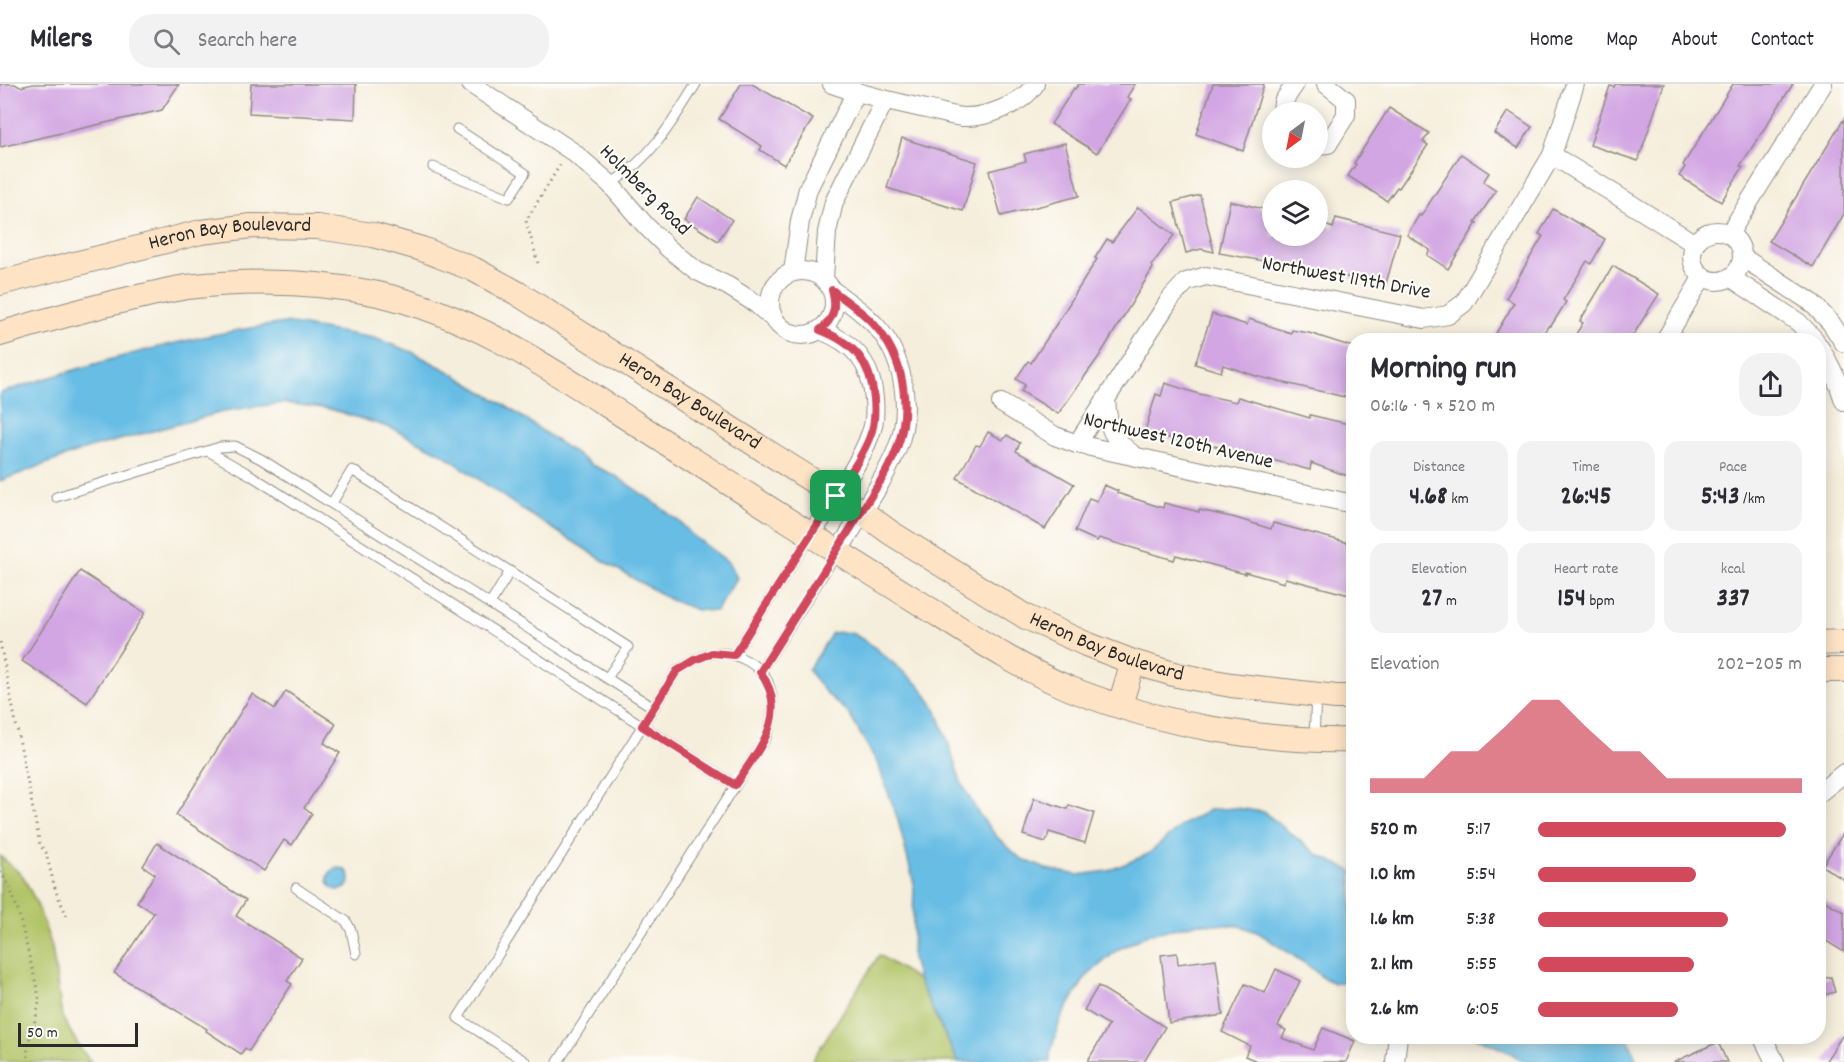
<!DOCTYPE html>
<meta charset="utf-8">
<style>
:root{--surface:#fff;--page:#f2f2f3;--text:#2b2b33;--muted:#7c7c81;--line:#e1e1e2;--accent:#d1495b}
body{margin:0;font-family:Dekko,sans-serif;background:var(--page);color:var(--text);height:100vh;display:flex;flex-direction:column;font-size:22px;white-space:nowrap}
*{box-sizing:border-box;margin:0}
p{font-size:20px;color:var(--muted)}
.icon{flex:none;width:33px;height:33px;fill:none;stroke:currentColor;stroke-width:2;stroke-linecap:round;stroke-linejoin:round}
.map{position:relative;flex:1;overflow:hidden}
.side{position:absolute;left:1346px;top:249px;width:480px;height:711px;display:flex;flex-direction:column;background:var(--surface);border-radius:24px;box-shadow:0 3px 15px #0003}
.side>*{flex:none}
.needle{width:39px;rotate:212deg}
.buttons{position:absolute;left:1262px;top:18px;display:grid;gap:12px}
.buttons a{display:grid;place-items:center;width:66px;height:66px;border-radius:50%;background:var(--surface);box-shadow:0 3px 15px #0003;font-size:30px}
.scale{position:absolute;left:18px;bottom:15px;width:120px;box-sizing:border-box;padding-left:6px;border:3px solid #2b2b2b;border-top:0;font-size:16px;line-height:21px;white-space:nowrap;color:#2b2b2b;-webkit-text-stroke:4px #fdfcf7;paint-order:stroke}
.pin{position:absolute;display:grid;place-items:center;width:51px;height:51px;color:#fff;margin:-26px;border-radius:12px;box-shadow:0 3px 9px #0006}
.round{display:grid;place-items:center;flex:none;width:63px;height:63px;border-radius:24px;background:var(--page)}
.summary{display:flex;align-items:center;justify-content:space-between;height:102px;padding:0 24px}
h1{font-size:33px;font-weight:700;line-height:45px}
.figures{display:grid;grid-template-columns:repeat(3,1fr);gap:9px;height:102px;padding:6px 24px}
.figures div{display:grid;align-content:center;border-radius:15px;background:var(--page);text-align:center}
.figures b{font-size:26px;font-weight:700}
.figures small{font-size:16px;font-weight:400}
.figures p{font-size:16px}
.chart{height:168px;padding:12px 24px}
.chart p{display:flex;justify-content:space-between}
.chart svg{width:100%;height:108px;margin-top:6px;fill:var(--accent);opacity:.7}
ul{padding:0 24px;list-style:none;font-size:20px}
li{display:grid;grid-template-columns:96px 72px 1fr;align-items:center;height:45px}
li i{height:15px;border-radius:8px;background:var(--accent)}
header{display:flex;align-items:center;gap:36px;box-sizing:border-box;height:84px;padding:0 30px;background:var(--surface);border-bottom:2px solid var(--line)}
header strong{font-size:28px}
nav{display:flex;gap:33px;margin-inline-start:auto;font-size:21px}
.search{width:420px;height:54px;background:var(--page);display:flex;align-items:center;gap:15px;box-sizing:border-box;padding:0 21px;border-radius:24px;color:var(--muted);font-size:22px}
.map>svg:first-child{display:block}
.green{fill:#b2c467;stroke:#6e7849;stroke-width:1.5}
.water{fill:#68bde5;stroke:#4a7488;stroke-width:1.5}
.building{fill:#d2a5e3}
.lines{fill:none;stroke-linecap:round;stroke-linejoin:round}
.lane-casing{stroke:#908c84;stroke-width:11}
.street-casing{stroke:#908c84;stroke-width:20}
.secondary-casing{stroke:#908c84;stroke-width:26}
.path{stroke:#908c84;stroke-width:3;stroke-dasharray:1.5 4.5;stroke-linecap:butt}
.lane{stroke:#fff;stroke-width:9}
.street{stroke:#fff;stroke-width:18}
.secondary{stroke:#fee4c5;stroke-width:24}
.route-casing{stroke:#fff;stroke-width:12}
.route{stroke:#d1495b;stroke-width:8}
.labels{text-anchor:middle;dominant-baseline:central;stroke-width:4.5;stroke-linejoin:round;paint-order:stroke}
.street-label{font-size:21px;fill:#2b2b2b;stroke:#fdfcf7}
</style>
<header>
<strong>Milers</strong>
<div class="search"><svg class="icon" aria-label="search" viewBox="0 0 24 24"><circle cx="10" cy="10" r="6"/><path d="M15 15l6 6"/></svg>Search here</div>
<nav><a>Home</a><a>Map</a><a>About</a><a>Contact</a></nav>
</header>
<div class="map">
<svg width="1844" height="978" viewBox="0 0 1844 978">
<rect width="100%" height="100%" fill="#fdfcf7"/>
<filter id="ink" filterUnits="userSpaceOnUse"><feTurbulence type="fractalNoise" baseFrequency=".0167" numOctaves="2"/><feDisplacementMap in="SourceGraphic" scale="12" xChannelSelector="R" yChannelSelector="G"/><feConvolveMatrix kernelMatrix="1 2 1 2 8 2 1 2 1" color-interpolation-filters="sRGB"/></filter>
<filter id="wash" filterUnits="userSpaceOnUse"><feTurbulence type="fractalNoise" baseFrequency=".008" numOctaves="4" result="noise"/><feDisplacementMap in="SourceGraphic" scale="24" xChannelSelector="R" yChannelSelector="G"/><feGaussianBlur stdDeviation="1.35" result="paint"/><feColorMatrix in="noise" values="0 0 0 0 0 0 0 0 0 0 0 0 0 0 0 0 0 1.4 0 .05"/><feComposite in="paint" operator="in"/></filter>
<g filter="url(#wash)">
<rect width="100%" height="100%" fill="#f6eedc"/>
<!-- green -->
<g class="green">
<polygon points="0,772 23,792 37,820 52,863 62,933 80,964 91,978 0,978"/>
<polygon points="879,871 918,896 958,978 811,978"/>
</g>
<!-- water -->
<g class="water">
<path d="M286,239L374,254L412,268L450,288L503,320L592,381L614,391L651,416L680,438L691,450L728,478L737,494L716,527L697,526L671,516L612,482L520,424L441,369L391,344L330,325L284,319L230,326L86,365L0,397V309C94,279 188,251 286,239Z"/>
<polygon points="842,548 854,550 873,562 919,601 936,625 948,658 960,696 978,729 997,753 1020,774 1046,785 1078,791 1108,787 1148,770 1182,741 1209,726 1235,724 1264,728 1318,771 1352,787 1353,895 1348,897 1334,899 1322,893 1309,882 1259,849 1240,842 1200,839 1149,850 1117,866 1085,894 1060,936 1050,970 1050,978 958,978 918,896 912,875 914,800 898,736 878,680 849,630 826,609 808,586 832,549"/>
<circle cx="339" cy="795" r="11"/>
<polygon points="1475,953 1628,953 1637,978 1523,978 1511,969"/>
</g>
<g id="blocks">
<!-- building -->
<g class="building">
<polygon points="0,0 15,0 20,3 33,0 179,0 162,26 0,63"/>
<polygon points="251,0 356,0 355,35 249,29"/>
<polygon points="741,0 752,0 813,35 784,81 760,66 762,62 719,35"/>
<polygon points="1079,0 1135,0 1127,13 1131,15 1097,69 1051,40 1074,4 1075,5"/>
<polygon points="1213,0 1264,0 1243,67 1196,50"/>
<polygon points="1615,0 1664,0 1638,77 1590,61 1610,2 1614,3"/>
<polygon points="1733,0 1793,0 1740,82 1743,83 1721,118 1679,92 1685,83 1683,81"/>
<polygon points="1389,24 1429,49 1423,58 1428,61 1399,104 1397,103 1387,117 1348,92 1356,80 1354,79"/>
<polygon points="1508,27 1532,43 1518,64 1494,49"/>
<polygon points="1844,35 1844,130 1813,183 1769,157"/>
<polygon points="902,54 977,78 963,127 887,104"/>
<polygon points="1065,59 1079,112 1001,132 989,87 1026,77 1024,70"/>
<polygon points="1461,70 1489,89 1483,98 1496,107 1475,138 1477,139 1448,185 1427,171 1430,166 1407,151 1419,131 1421,132"/>
<polygon points="1200,111 1214,168 1201,165 1186,169 1173,118"/>
<polygon points="698,113 732,136 718,157 684,135"/>
<polygon points="1230,117 1272,127 1272,152 1317,152 1317,138 1333,144 1336,134 1400,150 1385,203 1312,184 1310,188 1270,173 1269,178 1219,169"/>
<polygon points="1138,123 1174,151 1151,182 1153,184 1100,271 1058,330 1021,307 1025,301 1016,295 1028,277 1031,279 1059,236 1097,175 1095,174 1107,155 1112,158"/>
<polygon points="1553,125 1605,155 1591,180 1587,177 1563,216 1566,218 1551,242 1549,241 1539,256 1492,256 1514,219 1506,214 1543,152 1539,150"/>
<polygon points="1613,182 1659,210 1630,256 1572,256 1583,239 1580,237"/>
<polygon points="1212,230 1247,241 1249,235 1291,249 1292,246 1309,249 1353,263 1353,315 1256,292 1223,281 1221,288 1195,280"/>
<polygon points="1165,299 1199,310 1236,318 1238,313 1310,334 1310,331 1353,341 1353,394 1311,379 1310,386 1246,369 1245,371 1212,361 1211,366 1145,347 1156,310 1161,312"/>
<polygon points="988,348 1003,356 1007,351 1020,359 1016,367 1074,400 1045,445 957,394 976,361 980,362"/>
<polygon points="1104,401 1118,407 1117,409 1163,424 1164,419 1199,428 1199,426 1236,434 1271,445 1273,439 1353,460 1353,512 1285,494 1284,499 1245,488 1245,490 1176,471 1174,476 1099,454 1097,457 1075,447 1089,414 1097,417"/>
<polygon points="80,487 145,529 87,619 22,577"/>
<polygon points="286,607 336,640 324,659 340,669 304,724 312,730 292,761 284,756 264,787 176,731 252,610 275,625"/>
<polygon points="1034,714 1067,725 1069,721 1094,729 1085,759 1049,748 1046,758 1023,751"/>
<polygon points="1844,748 1844,796 1822,782"/>
<polygon points="157,759 246,816 236,832 302,874 287,897 292,900 249,967 245,964 241,970 206,947 207,945 114,889 154,829 137,818 155,790 143,782"/>
<polygon points="1818,813 1844,828 1844,868 1818,852"/>
<polygon points="1177,869 1178,880 1216,875 1223,931 1169,939 1161,871"/>
<polygon points="1276,885 1300,897 1278,942 1286,946 1282,954 1313,966 1323,944 1355,957 1346,978 1259,978 1245,972 1250,962 1222,948 1245,900 1265,909"/>
<polygon points="1831,893 1835,908 1818,913 1818,896"/>
<polygon points="1098,902 1165,943 1144,978 1087,978 1109,941 1084,926"/>
<polygon points="1844,949 1844,978 1825,978"/>
<polygon points="1718,958 1727,978 1674,978"/>
</g>
</g>
</g>
<g filter="url(#ink)">
<use href="#blocks" fill-opacity="0" stroke="#908c84" stroke-width="1.5"/>
<g class="lines">
<!-- lane casing -->
<g class="lane-casing">
<g id="lane">
<polyline points="433,83 509,114 525,89 457,45"/>
<path d="M610,100C649,77 673,38 696,0"/>
<polyline points="208,367 252,392 735,701"/>
<polyline points="56,413 220,363 235,362 261,375 654,624"/>
<polyline points="332,419 352,386 628,563 607,594"/>
<polyline points="490,520 510,487"/>
<polyline points="734,571 811,451"/>
<polyline points="760,588 837,469"/>
<polyline points="1314,655 1316,611"/>
<polyline points="296,804 346,837 351,846 356,870"/>
<path d="M526,978L458,934L677,587C688,580 698,573 710,570C733,565 764,581 770,604C775,620 772,638 766,654L558,978"/>
</g>
</g>
<!-- street casing -->
<g class="street-casing">
<g id="street">
<polyline points="471,0 573,68 610,100 645,141 669,165 697,187 728,202 755,219 775,236"/>
<path d="M832,0C863,11 894,18 926,25C938,27 950,32 962,33C986,34 1022,21 1035,0"/>
<polyline points="1282,28 1283,18 1295,0"/>
<polyline points="1317,61 1328,60 1346,31 1346,16 1326,0"/>
<polyline points="1552,71 1695,160"/>
<circle cx="1717" cy="172" r="25"/>
<polyline points="1729,150 1823,0"/>
<polyline points="1742,173 1811,218 1831,239 1844,259"/>
<circle cx="802" cy="219" r="32"/>
<polyline points="793,188 800,137 808,105 856,8"/>
<polyline points="1730,193 1798,238 1815,256"/>
<polyline points="824,194 827,148 834,118 885,16"/>
<path d="M832,206C849,219 868,231 881,248C905,279 912,328 897,365C882,401 858,434 838,468"/>
<polyline points="1665,256 1703,192"/>
<path d="M1818,261C1830,279 1838,297 1844,317"/>
<path d="M1106,316C1108,344 1112,356 1135,372"/>
<polyline points="1001,319 1055,352 1077,360 1353,420"/>
<polyline points="1077,360 1171,214 1186,198 1206,192 1424,235 1448,231 1464,219 1552,71 1575,0"/>
<path d="M811,451C830,421 858,384 870,351C875,340 875,326 874,315C871,278 854,259 820,246"/>
<polyline points="1818,710 1844,689"/>
<polyline points="1762,952 1775,978"/>
<polyline points="1395,978 1398,952"/>
</g>
</g>
<!-- secondary casing -->
<g class="secondary-casing">
<g id="secondary">
<path id="s1" d="M0,199L201,148L252,142L317,143L373,151L422,165L473,185L517,209L862,428L891,449L1026,533L1086,560L1133,578L1177,591L1231,601L1336,613H1353"/>
<path d="M0,250C47,236 95,222 143,212C157,209 172,205 187,203C249,196 316,197 378,210C475,232 552,286 635,339C726,397 818,456 910,513C962,545 1014,582 1071,605C1159,640 1258,658 1353,656"/>
<polyline points="1818,559 1844,558"/>
<polyline points="1818,586 1844,586"/>
<polyline points="1120,621 1133,578"/>
</g>
</g>
<!-- path -->
<g class="path">
<polyline points="538,179 526,137 560,81"/>
<polyline points="0,558 40,761 46,769 56,808 67,832"/>
<path d="M0,788L9,801L18,827L39,912C40,935 22,959 29,978"/>
</g>
<!-- lane -->
<use href="#lane" class="lane"/>
<!-- street -->
<use href="#street" class="street"/>
<!-- secondary -->
<use href="#secondary" class="secondary"/>
</g>
</g>
<g class="lines" filter="url(#ink)">
<!-- route casing -->
<g class="route-casing">
<path id="route" d="M832,206C849,219 869,232 881,249C905,281 911,326 897,364C894,374 888,384 883,393L760,588C791,630 759,665 735,701L642,642L677,587L695,576L712,569L734,571L858,377C862,369 867,361 870,352C875,341 875,327 874,315C871,278 854,259 820,246C834,235 837,223 832,206Z"/>
</g>
<!-- route -->
<use href="#route" class="route"/>
</g>
<g class="labels">
<!-- street labels -->
<g class="street-label">
<text transform="translate(644 107) rotate(45)">Holmberg Road</text>
<text stroke="none"><textPath href="#s1" startOffset="236">Heron Bay Boulevard</textPath></text>
<text transform="translate(1346 195) rotate(10)">Northwest 119th Drive</text>
<text stroke="none"><textPath href="#s1" startOffset="740">Heron Bay Boulevard</textPath></text>
<text transform="translate(1178 358) rotate(13)">Northwest 120th Avenue</text>
<text stroke="none"><textPath href="#s1" startOffset="1226">Heron Bay Boulevard</textPath></text>
</g>
</g>
</svg>
<div class="buttons">
<a><svg class="needle" viewBox="-14 -14 28 28"><path d="M0-13l5 13h-10z" fill="#e53935"/><path d="M0 13l5-13h-10z" fill="#7c7c81"/></svg></a>
<a><svg class="icon" aria-label="layers" viewBox="0 0 24 24"><path d="M12 4l9 5-9 5-9-5zM3 14l9 5 9-5"/></svg></a>
</div>
<div class="scale">50 m</div>
<div class="pin" style="left:836px;top:412px;background:#1e9e55"><svg class="icon" aria-label="arrive" viewBox="0 0 24 24"><path d="M6 21V4h12l-3 4 3 4H6"/></svg></div>
<section class="side">
<div class="summary"><div><h1>Morning run</h1><p>06:16 · 9 × 520 m</p></div><a class="round"><svg class="icon" aria-label="share" viewBox="0 0 24 24"><path d="M12 15V3M7 8l5-5 5 5M5 13v7h14v-7"/></svg></a></div>
<div class="figures">
<div><p>Distance</p><b>4.68<small> km</small></b></div>
<div><p>Time</p><b>26:45</b></div>
<div><p>Pace</p><b>5:43<small> /km</small></b></div>
</div>
<div class="figures">
<div><p>Elevation</p><b>27<small> m</small></b></div>
<div><p>Heart rate</p><b>154<small> bpm</small></b></div>
<div><p>kcal</p><b>337</b></div>
</div>
<div class="chart"><p><span>Elevation</span>202–205 m</p>
<svg viewBox="0 0 160 44" preserveAspectRatio="none"><path d="M0 44V38L10 38L20 38L30 27L40 27L50 17L60 6L70 6L80 17L90 27L100 27L110 38L120 38L130 38L140 38L150 38L160 38V44z"/></svg>
</div>
<ul>
<li><b>520 m</b>5:17<i style="width:94%"></i></li>
<li><b>1.0 km</b>5:54<i style="width:60%"></i></li>
<li><b>1.6 km</b>5:38<i style="width:72%"></i></li>
<li><b>2.1 km</b>5:55<i style="width:59%"></i></li>
<li><b>2.6 km</b>6:05<i style="width:53%"></i></li>
</ul>
</section>
</div>
